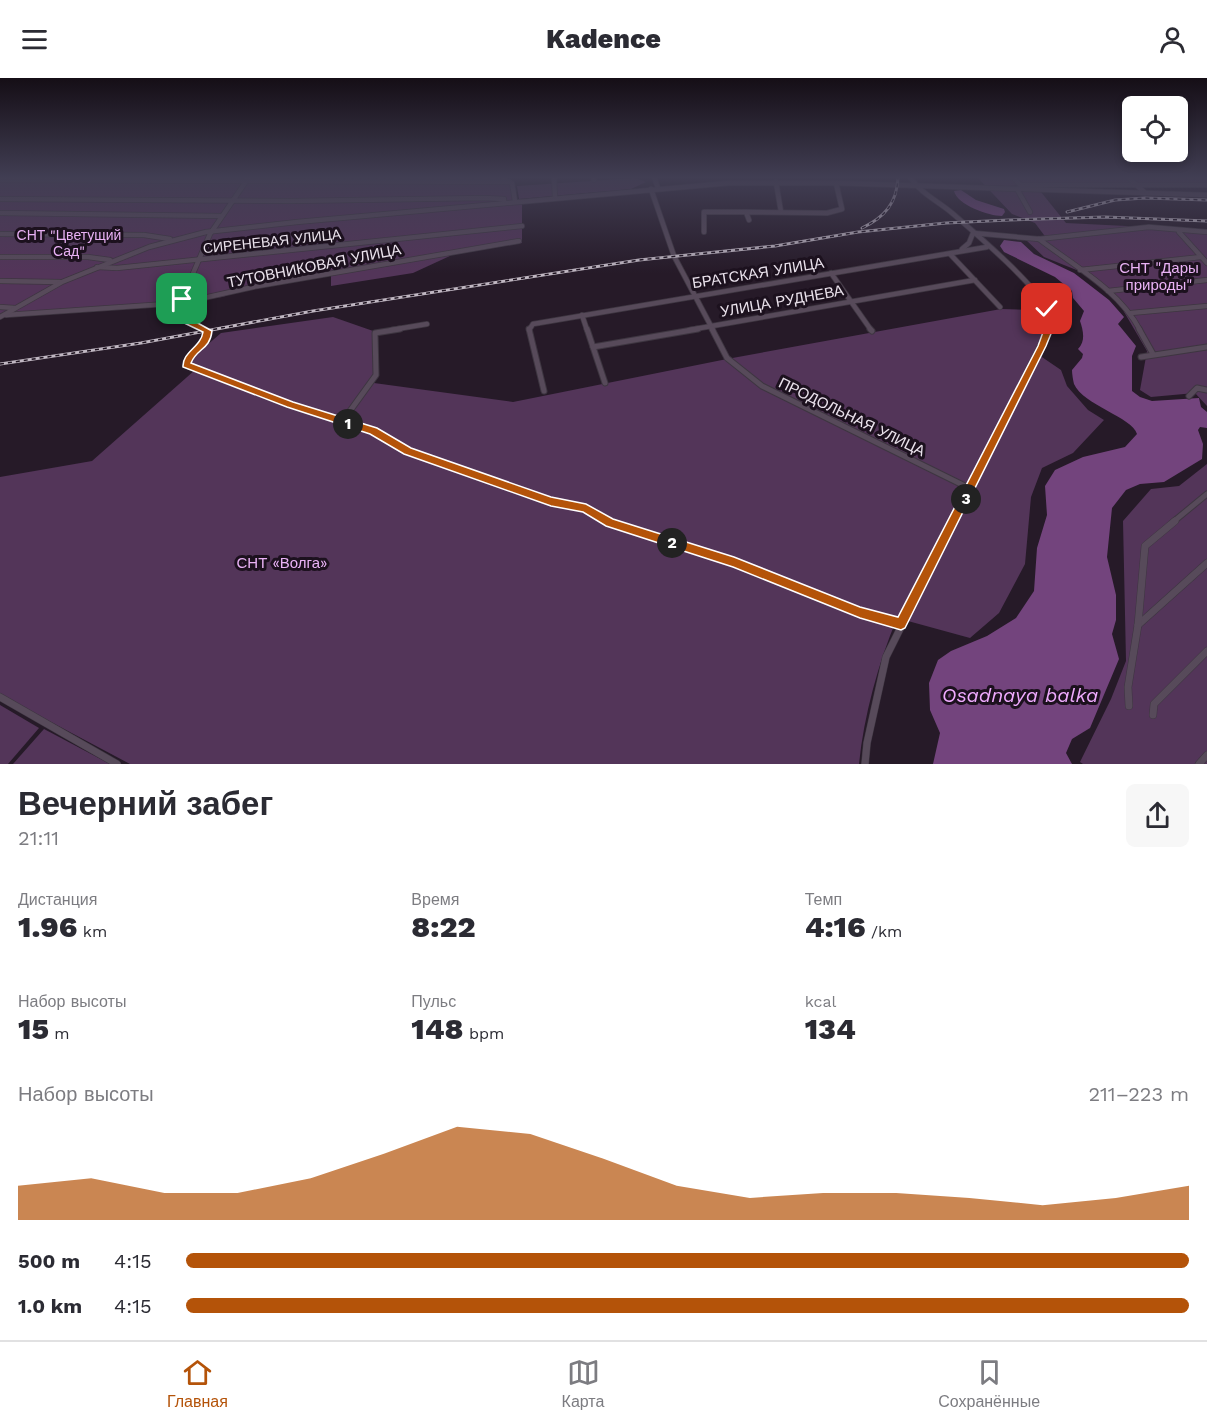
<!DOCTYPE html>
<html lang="ru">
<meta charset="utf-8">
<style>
:root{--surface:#fff;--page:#f7f7f7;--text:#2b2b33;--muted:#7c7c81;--line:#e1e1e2;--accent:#b45309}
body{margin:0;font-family:"Work Sans",sans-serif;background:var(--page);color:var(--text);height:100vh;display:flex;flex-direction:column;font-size:22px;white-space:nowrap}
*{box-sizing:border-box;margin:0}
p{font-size:20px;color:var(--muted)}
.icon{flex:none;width:33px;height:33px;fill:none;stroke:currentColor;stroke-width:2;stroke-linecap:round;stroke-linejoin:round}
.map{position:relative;height:686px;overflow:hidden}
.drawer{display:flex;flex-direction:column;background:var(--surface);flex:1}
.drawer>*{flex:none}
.controls{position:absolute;left:1122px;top:18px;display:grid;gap:12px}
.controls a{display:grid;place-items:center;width:66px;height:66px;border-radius:9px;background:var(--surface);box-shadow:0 3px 9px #0003;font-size:30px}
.pin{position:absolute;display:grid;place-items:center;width:51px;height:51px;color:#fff;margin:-26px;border-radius:12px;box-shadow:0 3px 9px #0006}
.km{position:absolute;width:30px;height:30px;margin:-15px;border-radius:50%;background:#222;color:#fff;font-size:16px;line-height:30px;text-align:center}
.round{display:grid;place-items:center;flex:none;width:63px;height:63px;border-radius:9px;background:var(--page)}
.summary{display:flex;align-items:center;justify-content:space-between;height:102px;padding:0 18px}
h1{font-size:33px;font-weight:800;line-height:45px}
.metrics{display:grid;grid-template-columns:repeat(3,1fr);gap:9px;height:102px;padding:6px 18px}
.metrics div{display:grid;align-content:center}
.metrics b{font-size:30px;font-weight:800}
.metrics small{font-size:16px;font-weight:400}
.metrics p{font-size:16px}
.chart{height:168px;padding:12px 18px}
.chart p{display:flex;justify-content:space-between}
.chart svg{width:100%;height:108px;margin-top:6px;fill:var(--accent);opacity:.7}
ul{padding:0 18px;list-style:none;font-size:20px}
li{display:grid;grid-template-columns:96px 72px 1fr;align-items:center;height:45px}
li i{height:15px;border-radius:8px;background:var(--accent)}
header{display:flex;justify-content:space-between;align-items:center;height:78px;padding:0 18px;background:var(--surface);font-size:27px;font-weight:800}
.dock{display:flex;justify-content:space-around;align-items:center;height:84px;border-top:2px solid var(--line);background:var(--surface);font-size:16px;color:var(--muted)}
.dock a{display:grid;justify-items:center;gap:3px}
.dock .on{color:var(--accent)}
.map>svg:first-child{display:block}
.green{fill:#533559}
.water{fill:#73447d}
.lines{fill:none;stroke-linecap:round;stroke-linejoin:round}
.minor-far2-casing{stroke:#3e3641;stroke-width:6}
.minor-far1-casing{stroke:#3e3641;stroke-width:7}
.minor-casing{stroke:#3e3641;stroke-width:8}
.minor-far2{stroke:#574a5a;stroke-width:4.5}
.minor-far1{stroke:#574a5a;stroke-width:5}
.minor{stroke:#574a5a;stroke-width:7}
.rail-casing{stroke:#c0b7c2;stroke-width:3}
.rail{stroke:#1c111e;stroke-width:1.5;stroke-dasharray:4;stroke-linecap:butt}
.route{fill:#b45309;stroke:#fff;stroke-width:1.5}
.labels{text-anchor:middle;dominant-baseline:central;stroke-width:6;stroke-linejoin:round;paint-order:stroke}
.far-park-label{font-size:14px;fill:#e9b2f5;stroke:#1c111e}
.far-street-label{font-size:14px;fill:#eae2ec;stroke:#1c111e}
.street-label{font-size:15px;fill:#eae2ec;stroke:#1c111e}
.park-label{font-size:15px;fill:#e9b2f5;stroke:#1c111e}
.near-water-label{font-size:20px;font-style:italic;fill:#f0abff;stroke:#1c111e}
</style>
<header><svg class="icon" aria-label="menu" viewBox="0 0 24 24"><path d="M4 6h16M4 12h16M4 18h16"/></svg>Kadence<svg class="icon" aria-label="person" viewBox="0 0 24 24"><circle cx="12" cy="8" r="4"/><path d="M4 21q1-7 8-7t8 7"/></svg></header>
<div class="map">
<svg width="1207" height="686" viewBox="0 0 1207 686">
<rect width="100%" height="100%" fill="#261a28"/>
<!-- green -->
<g class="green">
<polygon points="0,99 502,99 511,104 513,123 522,123 522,165 452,177 413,195 331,208 331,197 254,209 222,219 180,225 8,236 0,240"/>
<polygon points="920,99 1207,99 1207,108 1071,105 986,109 989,112 1041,114 1066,145 1207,152 1207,328 1195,315 1151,319 1140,312 1147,273 1120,227 1107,213 1079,193 1044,179 1026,162 1047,161 1035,145 1012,136 978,100"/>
<polygon points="635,100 646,104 631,111 519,121 517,108"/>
<path d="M1001,231L1038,232L1045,249L1036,275L1061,292L1067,308L1088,332L1104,342L1073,375L1042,390L1031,419L1025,486L999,535L970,560L897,540C878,586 864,637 859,686H130L0,617V399L92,383L195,292L184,287L221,255L333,239L376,254L374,305L513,324L727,281Z"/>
<polygon points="1207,386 1207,686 1083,686 1080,684 1111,621 1126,583 1123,443 1151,411 1179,408"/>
<polygon points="0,627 39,650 8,686 0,686"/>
<polygon points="44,651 110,686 13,686"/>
</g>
<!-- water -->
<g class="water">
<path d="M961,112L976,122L1004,131L1005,134L1002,138C989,138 957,127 954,113Z"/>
<path d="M1004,162L1021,164L1034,176L1074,195L1109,222L1124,239L1118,246L1136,268L1132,278V313L1140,319L1152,323L1199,320L1201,329L1207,334V350L1200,349L1198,352L1203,366L1202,381L1164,404L1140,406L1126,412L1112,430L1107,479L1116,517V542L1112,556L1119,581L1090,650L1072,661L1066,675L1072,686H933L940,655L930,632L929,605L938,582L951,573L987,558L1016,540L1034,513L1037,470L1047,437L1045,408L1055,392L1083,379L1125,369L1137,356C1132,339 1083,327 1074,306C1073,302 1072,296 1072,292L1082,280L1083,276L1078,271C1086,263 1083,252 1080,243L1084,233L1073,220L1072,213L1055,199L1004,174L1000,168Z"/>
</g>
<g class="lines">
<!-- minor-far2 casing -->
<g class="minor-far2-casing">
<g id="minor-far2">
<polyline points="503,99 504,102 512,105 515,123"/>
<polyline points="554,99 555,120"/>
<polyline points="593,99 594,102"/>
<polyline points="654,99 658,110"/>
<path d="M910,99C920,115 938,123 952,135C975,155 1034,205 1046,230C1050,237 1051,245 1048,252"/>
<polyline points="1013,99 1020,107 1207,107"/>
<polyline points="1128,99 1145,115"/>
<polyline points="0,102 508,104"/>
<polyline points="776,104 781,134"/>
<polyline points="651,111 674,178 713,252"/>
<polyline points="1017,111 1030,134"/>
<polyline points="0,121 291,123 484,120 504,121 504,125"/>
<polyline points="0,135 221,138"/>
<polyline points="749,142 746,134 827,135 842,131 836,105"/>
<polyline points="704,154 704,134 746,134"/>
<polyline points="1179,154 1207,185"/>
<polyline points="0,156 144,157 170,161"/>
<path d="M1039,161C1074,188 1119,212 1140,252"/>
<polyline points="962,171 969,165 973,155 1039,161 1149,149 1207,154"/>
<polyline points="950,176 1000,229"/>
<polyline points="0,179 88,179 110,182"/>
<polyline points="97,189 117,190 522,148"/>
<polyline points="1080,192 1201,179"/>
<polyline points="831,195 871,252"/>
<polyline points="0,203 60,204"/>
<polyline points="1108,213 1207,202"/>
<polyline points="0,229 15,230"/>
<polyline points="1131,235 1207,228"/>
<polyline points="6,237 181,225 253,209 519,163"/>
<polyline points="582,237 587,252"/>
<polyline points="0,239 62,204 149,169 206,154 297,144 729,105 836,105 1207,117"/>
<polyline points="206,252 183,241 182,221 210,156 249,99"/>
<polyline points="391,252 427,246"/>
<polyline points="529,252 533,246 987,169"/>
<polyline points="689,252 975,202"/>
</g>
</g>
<!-- minor-far1 casing -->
<g class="minor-far1-casing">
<g id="minor-far1">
<path d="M203,251L208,253C205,268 191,273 186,287L290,327L377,354L408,373L551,423L586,430L611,444"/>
<polyline points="529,251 544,313"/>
<polyline points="587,251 605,305"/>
<polyline points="712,251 727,280 762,308 971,411"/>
<polyline points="870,251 872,253"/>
<polyline points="1139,251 1153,276"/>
<polyline points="593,269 698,251"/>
<polyline points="1141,279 1207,269"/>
<polyline points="1189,318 1197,310 1207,312"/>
<polyline points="342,344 376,297 375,255 400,251"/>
<polyline points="953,444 1049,251"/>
<polyline points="1173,444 1207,416"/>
</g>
</g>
<!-- minor casing -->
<g class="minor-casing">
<g id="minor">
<polyline points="608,443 734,485 860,534 901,546"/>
<polyline points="1138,547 1207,485"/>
<polyline points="0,619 117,686"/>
<polyline points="1129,628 1128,609 1138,547 1145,468 1175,443"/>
<polyline points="1153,637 1154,626 1207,573"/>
<polyline points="865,686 867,665 886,579 954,443"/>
<polyline points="1199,686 1207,677"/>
</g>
</g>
<!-- minor-far2 -->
<use href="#minor-far2" class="minor-far2"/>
<!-- minor-far1 -->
<use href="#minor-far1" class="minor-far1"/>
<!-- minor -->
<use href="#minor" class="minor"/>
<!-- rail casing -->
<g class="rail-casing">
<g id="rail">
<polyline points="1067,134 1115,122 1145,120 1207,122"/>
<path d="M862,150C885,139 897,125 898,99"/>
<polyline points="0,286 141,265 313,233 639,182 775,168 858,154 946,145 1009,142 1105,139 1207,143"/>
</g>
</g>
<!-- rail -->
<use href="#rail" class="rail"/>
</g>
<!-- sky -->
<linearGradient id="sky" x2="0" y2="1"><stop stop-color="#150e16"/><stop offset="0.51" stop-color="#413e53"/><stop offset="1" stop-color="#413e53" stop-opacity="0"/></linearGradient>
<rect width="1207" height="195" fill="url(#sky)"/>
<!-- route -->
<path class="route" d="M179,219L186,221L187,239L212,253C210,272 197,270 191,285L293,324L377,350L411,370L551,419L586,426L613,441L734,479L860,529L898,539L1038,268L1046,246L1044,229H1050L1055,246L1046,268L905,550L901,552L860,540L733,489L606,448L583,434L551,428L404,376L370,356L287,329L183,289C182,274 201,269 203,254L180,243Z"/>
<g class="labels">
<!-- far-park labels -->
<g class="far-park-label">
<text x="69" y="157">СНТ "Цветущий<tspan x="69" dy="16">Сад"</tspan></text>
</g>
<!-- far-street labels -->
<g class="far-street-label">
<text transform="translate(272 163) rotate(-6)">СИРЕНЕВАЯ УЛИЦА</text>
</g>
<!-- street labels -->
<g class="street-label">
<text transform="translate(314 188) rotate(-11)">ТУТОВНИКОВАЯ УЛИЦА</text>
<text transform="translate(758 195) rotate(-9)">БРАТСКАЯ УЛИЦА</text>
<text transform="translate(782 223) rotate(-10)">УЛИЦА РУДНЕВА</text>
<text transform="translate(852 339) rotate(26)">ПРОДОЛЬНАЯ УЛИЦА</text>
</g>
<!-- park labels -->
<g class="park-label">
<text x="1159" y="190">СНТ "Дары<tspan x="1159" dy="17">природы"</tspan></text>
<text x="282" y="485">СНТ «Волга»</text>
</g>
<!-- near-water labels -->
<g class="near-water-label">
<text x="1020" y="617">Osadnaya balka</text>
</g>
</g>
</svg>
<div class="controls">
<a><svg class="icon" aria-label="locate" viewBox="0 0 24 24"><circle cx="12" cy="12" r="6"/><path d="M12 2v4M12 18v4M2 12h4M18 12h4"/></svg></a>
</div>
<div class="pin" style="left:182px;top:221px;background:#1e9e55"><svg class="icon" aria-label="arrive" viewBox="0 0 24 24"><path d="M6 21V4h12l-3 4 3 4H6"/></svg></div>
<div class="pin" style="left:1047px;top:231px;background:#d93025"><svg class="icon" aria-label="check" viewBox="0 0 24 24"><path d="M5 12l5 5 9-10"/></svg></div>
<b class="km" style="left:348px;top:346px">1</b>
<b class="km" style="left:672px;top:465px">2</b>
<b class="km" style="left:966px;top:421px">3</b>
</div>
<section class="drawer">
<div class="summary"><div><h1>Вечерний забег</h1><p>21:11</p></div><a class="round"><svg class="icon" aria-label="share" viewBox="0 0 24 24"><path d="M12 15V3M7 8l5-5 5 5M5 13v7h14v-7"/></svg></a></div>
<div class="metrics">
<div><p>Дистанция</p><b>1.96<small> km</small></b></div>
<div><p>Время</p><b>8:22</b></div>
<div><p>Темп</p><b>4:16<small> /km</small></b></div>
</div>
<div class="metrics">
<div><p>Набор высоты</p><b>15<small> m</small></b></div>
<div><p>Пульс</p><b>148<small> bpm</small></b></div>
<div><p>kcal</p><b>134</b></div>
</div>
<div class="chart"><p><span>Набор высоты</span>211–223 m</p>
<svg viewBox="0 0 160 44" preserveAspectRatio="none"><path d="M0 44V30L10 27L20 33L30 33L40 27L50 17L60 6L70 9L80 19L90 30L100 35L110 33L120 33L130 35L140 38L150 35L160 30V44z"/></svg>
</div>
<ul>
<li><b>500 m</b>4:15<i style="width:100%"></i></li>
<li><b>1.0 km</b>4:15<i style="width:100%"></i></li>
</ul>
</section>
<nav class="dock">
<a class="on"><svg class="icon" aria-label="home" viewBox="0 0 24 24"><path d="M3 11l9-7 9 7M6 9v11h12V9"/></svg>Главная</a>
<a><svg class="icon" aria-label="map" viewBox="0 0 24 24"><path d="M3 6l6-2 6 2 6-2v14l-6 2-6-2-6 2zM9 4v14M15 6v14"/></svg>Карта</a>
<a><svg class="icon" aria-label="saved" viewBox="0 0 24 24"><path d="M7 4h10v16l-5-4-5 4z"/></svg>Сохранённые</a>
</nav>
